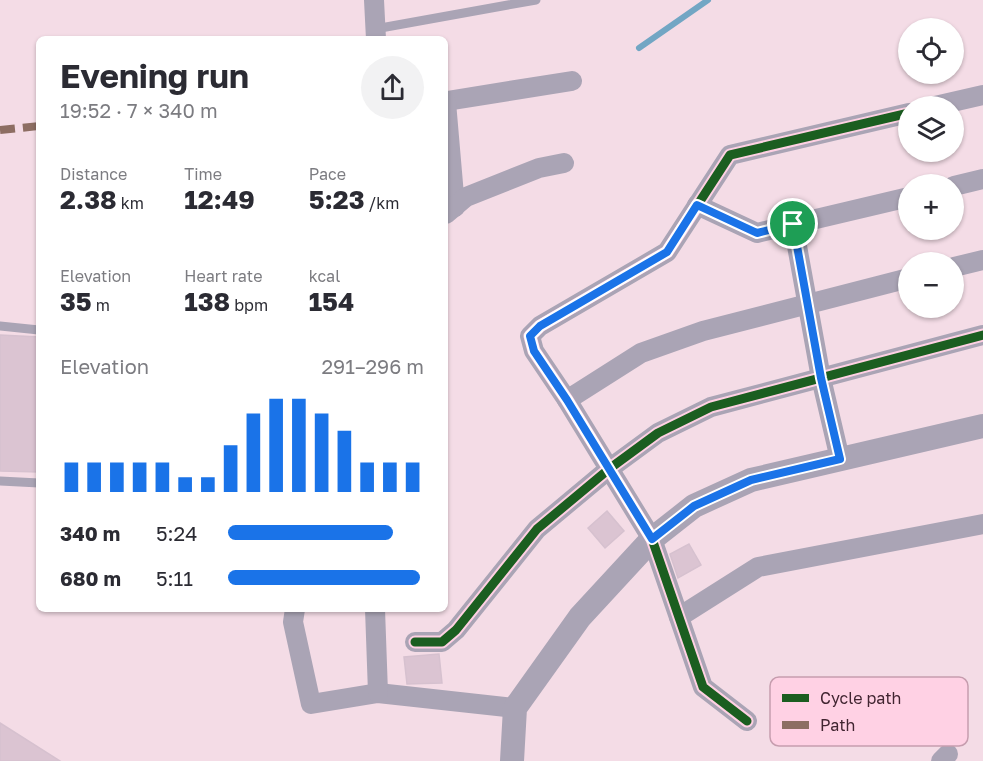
<!DOCTYPE html>
<meta charset="utf-8">
<style>
:root{--surface:#fff;--page:#f2f2f3;--text:#2b2b33;--muted:#7c7c81;--accent:#1a73e8}
body{margin:0;font-family:"Golos Text",sans-serif;background:var(--page);color:var(--text);height:100vh;display:flex;flex-direction:column;font-size:22px;white-space:nowrap}
*{box-sizing:border-box;margin:0}
p{font-size:20px;color:var(--muted)}
.icon{flex:none;width:33px;height:33px;fill:none;stroke:currentColor;stroke-width:2;stroke-linecap:round;stroke-linejoin:round}
.map{position:relative;flex:1;overflow:hidden}
.side{position:absolute;left:36px;top:36px;width:412px;height:576px;display:flex;flex-direction:column;background:var(--surface);border-radius:9px;box-shadow:0 2px 4px #0004}
.side>*{flex:none}
.fabs{position:absolute;left:898px;top:18px;display:grid;gap:12px}
.fabs a{display:grid;place-items:center;width:66px;height:66px;border-radius:50%;background:var(--surface);box-shadow:0 2px 4px #0004;font-size:30px}
.pin{position:absolute;display:grid;place-items:center;width:51px;height:51px;color:#fff;margin:-26px;border:3px solid #fff;border-radius:50%;box-shadow:0 2px 6px #0007}
.round{display:grid;place-items:center;flex:none;width:63px;height:63px;border-radius:32px;background:var(--page)}
.overview{display:flex;align-items:center;justify-content:space-between;height:102px;padding:0 24px}
h1{font-size:33px;font-weight:700;line-height:45px}
.metrics{display:grid;grid-template-columns:repeat(3,1fr);gap:9px;height:102px;padding:6px 24px}
.metrics div{display:grid;align-content:center}
.metrics b{font-size:26px;font-weight:700}
.metrics small{font-size:16px;font-weight:400}
.metrics p{font-size:16px}
.chart{height:168px;padding:12px 24px}
.chart p{display:flex;justify-content:space-between}
.chart svg{width:100%;height:108px;margin-top:6px;stroke:var(--accent);stroke-width:6}
ul{padding:0 24px;list-style:none;font-size:20px}
li{display:grid;grid-template-columns:96px 72px 1fr;align-items:center;height:45px}
li i{height:15px;border-radius:8px;background:var(--accent)}
.map>svg:first-child{display:block}
.lines{fill:none;stroke-linecap:round;stroke-linejoin:round}
.stream{stroke:#72a6c4;stroke-width:6}
.building{fill:#dbc4d2;stroke:#d6c1cf;stroke-width:1.5}
.service{stroke:#aaa4b5;stroke-width:9}
.minor{stroke:#aaa4b5;stroke-width:20}
.tertiary{stroke:#aaa4b5;stroke-width:24}
.quiet{stroke:#8d6e63;stroke-width:8;stroke-dasharray:15 8;stroke-linecap:butt}
.cycleway-casing{stroke:#ffd1e4;stroke-width:13}
.cycleway{stroke:#1b5e20;stroke-width:9}
.route-casing{stroke:#fff;stroke-width:12}
.route{stroke:#1a73e8;stroke-width:8}
.key{fill:#ffd1e4;stroke:#c69dae;stroke-width:1.5}
.key-label{font-size:16px;fill:#412531}
</style>
<div class="map">
<svg width="983" height="761" viewBox="0 0 983 761">
<rect width="100%" height="100%" fill="#f4dce6"/>
<g class="lines">
<!-- stream -->
<polyline class="stream" points="639,48 708,0"/>
</g>
<!-- building -->
<g class="building">
<polygon points="0,335 39,337 39,472 0,471"/>
<polygon points="607,511 624,531 605,548 588,528"/>
<polygon points="689,544 701,565 678,578 670,554"/>
<polygon points="439,654 442,683 407,684 404,657"/>
<polygon points="0,723 60,761 0,761"/>
</g>
<g class="lines">
<!-- service -->
<g class="service">
<polyline points="375,29 536,0"/>
<polyline points="0,326 39,330"/>
<polyline points="0,481 39,483"/>
</g>
<!-- minor -->
<g class="minor">
<polyline points="374,0 376,39"/>
<polyline points="447,101 572,81"/>
<polyline points="446,102 455,207"/>
<polyline points="935,106 983,95"/>
<polyline points="954,186 983,179"/>
<polyline points="697,205 757,233 909,197"/>
<polyline points="446,214 466,197 539,168 564,163"/>
<polyline points="793,224 821,378 840,459"/>
<polyline points="954,267 983,260"/>
<polyline points="567,400 641,353 703,331 909,278"/>
<polyline points="295,609 293,622 311,704 378,693 515,708"/>
<polyline points="375,609 378,693"/>
<polyline points="679,617 758,567 983,524"/>
<polyline points="415,642 442,642 456,630 537,529 609,469 658,433 711,407 983,335"/>
<polyline points="747,721 703,687 652,539 567,400 534,351 530,336 540,326 667,252 730,155 909,113"/>
<polyline points="941,761 948,754"/>
</g>
<!-- tertiary -->
<polyline class="tertiary" points="512,761 515,708 580,617 652,539 694,506 751,480 983,426"/>
<!-- quiet -->
<polyline class="quiet" points="0,130 39,126"/>
<!-- cycleway casing -->
<g class="cycleway-casing">
<g id="cycleway">
<polyline points="415,642 442,642 456,630 537,529 609,469 658,433 711,407 983,335"/>
<polyline points="747,721 703,687 652,539 567,400 534,351 530,336 540,326 667,252 730,155 909,113"/>
</g>
</g>
<!-- cycleway -->
<use href="#cycleway" class="cycleway"/>
</g>
<g class="lines">
<!-- route casing -->
<g class="route-casing">
<polygon id="route" points="697,205 757,233 793,224 821,378 840,459 751,480 694,506 652,539 567,400 534,351 530,336 540,326 667,252"/>
</g>
<!-- route -->
<use href="#route" class="route"/>
</g>
<!-- legend -->
<rect x="770" y="677" width="198" height="69" rx="9" class="key"/>
<rect x="782" y="694" width="27" height="8" fill="#1b5e20"/>
<rect x="782" y="721" width="27" height="8" fill="#8d6e63"/>
<g class="key-label">
<text x="820" y="704">Cycle path</text>
<text x="820" y="731">Path</text>
</g>
</svg>
<div class="fabs">
<a><svg class="icon" aria-label="locate" viewBox="0 0 24 24"><circle cx="12" cy="12" r="6"/><path d="M12 2v4M12 18v4M2 12h4M18 12h4"/></svg></a>
<a><svg class="icon" aria-label="layers" viewBox="0 0 24 24"><path d="M12 4l9 5-9 5-9-5zM3 14l9 5 9-5"/></svg></a>
<a>+</a>
<a>−</a>
</div>
<div class="pin" style="left:793px;top:224px;background:#1e9e55"><svg class="icon" aria-label="arrive" viewBox="0 0 24 24"><path d="M6 21V4h12l-3 4 3 4H6"/></svg></div>
<section class="side">
<div class="overview"><div><h1>Evening run</h1><p>19:52 · 7 × 340 m</p></div><a class="round"><svg class="icon" aria-label="share" viewBox="0 0 24 24"><path d="M12 15V3M7 8l5-5 5 5M5 13v7h14v-7"/></svg></a></div>
<div class="metrics">
<div><p>Distance</p><b>2.38<small> km</small></b></div>
<div><p>Time</p><b>12:49</b></div>
<div><p>Pace</p><b>5:23<small> /km</small></b></div>
</div>
<div class="metrics">
<div><p>Elevation</p><b>35<small> m</small></b></div>
<div><p>Heart rate</p><b>138<small> bpm</small></b></div>
<div><p>kcal</p><b>154</b></div>
</div>
<div class="chart"><p><span>Elevation</span>291–296 m</p>
<svg viewBox="0 0 160 44" preserveAspectRatio="none"><path d="M5 44V32M15 44V32M25 44V32M35 44V32M45 44V32M55 44V38M65 44V38M75 44V25M85 44V12M95 44V6M105 44V6M115 44V12M125 44V19M135 44V32M145 44V32M155 44V32"/></svg>
</div>
<ul>
<li><b>340 m</b>5:24<i style="width:84%"></i></li>
<li><b>680 m</b>5:11<i style="width:98%"></i></li>
</ul>
</section>
</div>
